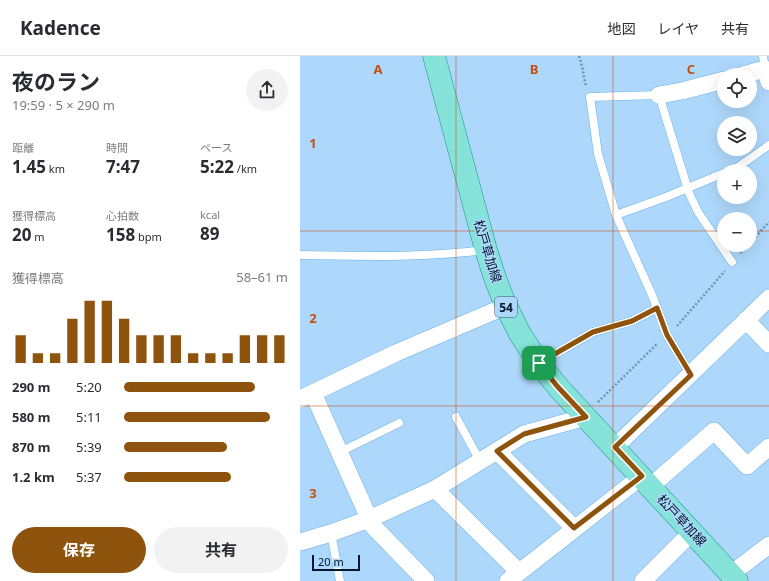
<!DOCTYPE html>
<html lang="ja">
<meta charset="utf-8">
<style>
:root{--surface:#fff;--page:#f2f2f3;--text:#2b2b33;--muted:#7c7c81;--line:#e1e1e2;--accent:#8e540e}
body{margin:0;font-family:"Noto Sans","Noto Sans JP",sans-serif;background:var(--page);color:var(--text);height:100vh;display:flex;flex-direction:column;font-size:15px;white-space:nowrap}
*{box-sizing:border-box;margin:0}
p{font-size:13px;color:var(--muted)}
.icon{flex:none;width:22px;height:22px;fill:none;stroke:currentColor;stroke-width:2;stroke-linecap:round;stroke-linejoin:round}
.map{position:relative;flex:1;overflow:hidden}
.side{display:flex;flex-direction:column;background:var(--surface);width:300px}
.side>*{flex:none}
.controls{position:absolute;left:417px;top:12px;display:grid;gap:8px}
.controls a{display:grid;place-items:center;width:40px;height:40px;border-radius:50%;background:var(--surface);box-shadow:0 4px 16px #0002;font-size:20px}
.scale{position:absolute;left:12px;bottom:10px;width:48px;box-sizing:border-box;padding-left:4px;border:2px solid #00182d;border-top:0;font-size:11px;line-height:14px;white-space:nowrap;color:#00182d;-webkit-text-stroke:3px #aed8fb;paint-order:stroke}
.pin{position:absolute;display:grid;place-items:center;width:34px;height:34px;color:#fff;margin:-17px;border-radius:8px;box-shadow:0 2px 6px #0006}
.round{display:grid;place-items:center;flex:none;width:42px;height:42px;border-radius:21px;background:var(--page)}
.head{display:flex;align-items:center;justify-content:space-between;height:68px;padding:0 12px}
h1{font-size:22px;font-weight:700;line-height:30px}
.figures{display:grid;grid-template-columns:repeat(3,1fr);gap:6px;height:68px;padding:4px 12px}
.figures div{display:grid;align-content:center}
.figures b{font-size:17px;font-weight:700}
.figures small{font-size:11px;font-weight:400}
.figures p{font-size:11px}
.chart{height:112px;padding:8px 12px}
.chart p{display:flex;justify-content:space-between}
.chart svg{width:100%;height:72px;margin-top:4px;stroke:var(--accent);stroke-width:6}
.button{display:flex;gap:8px;margin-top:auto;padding:8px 12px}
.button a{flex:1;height:46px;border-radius:24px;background:var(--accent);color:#fff;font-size:16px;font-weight:700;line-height:46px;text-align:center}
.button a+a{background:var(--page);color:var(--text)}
ul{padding:0 12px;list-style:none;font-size:13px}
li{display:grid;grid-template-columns:64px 48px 1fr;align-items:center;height:30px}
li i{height:10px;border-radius:5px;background:var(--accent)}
header{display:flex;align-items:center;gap:24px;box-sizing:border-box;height:56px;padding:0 20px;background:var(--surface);border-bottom:1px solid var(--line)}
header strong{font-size:19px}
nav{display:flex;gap:22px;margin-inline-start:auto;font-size:14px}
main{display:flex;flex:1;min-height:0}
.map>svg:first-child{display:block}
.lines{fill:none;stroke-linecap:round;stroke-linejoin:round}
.lane-casing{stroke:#68b0e9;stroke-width:9}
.street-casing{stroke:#68b0e9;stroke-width:18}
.primary-casing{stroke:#22908d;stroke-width:23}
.path{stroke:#7194b2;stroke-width:2.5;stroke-dasharray:2 2;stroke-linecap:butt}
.lane{stroke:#fff;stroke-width:8}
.street{stroke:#fff;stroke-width:17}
.primary{stroke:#85e3d9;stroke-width:22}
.route-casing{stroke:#fff;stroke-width:8}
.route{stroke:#8e540e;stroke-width:5}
.grid{fill:none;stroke:#c54f11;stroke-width:1;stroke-opacity:0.55}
.labels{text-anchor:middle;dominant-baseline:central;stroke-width:3;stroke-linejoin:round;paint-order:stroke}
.shield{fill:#aed8fb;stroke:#34526b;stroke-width:1}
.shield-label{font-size:12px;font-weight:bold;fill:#00182d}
.street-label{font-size:13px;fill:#00182d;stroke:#aed8fb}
.grid-label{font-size:13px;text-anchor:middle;font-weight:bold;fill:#c54f11;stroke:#aed8fb;stroke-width:3;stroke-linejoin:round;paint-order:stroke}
</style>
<header>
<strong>Kadence</strong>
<nav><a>地図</a><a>レイヤ</a><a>共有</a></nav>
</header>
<main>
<section class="side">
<div class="head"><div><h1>夜のラン</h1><p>19:59 · 5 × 290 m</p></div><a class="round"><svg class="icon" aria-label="share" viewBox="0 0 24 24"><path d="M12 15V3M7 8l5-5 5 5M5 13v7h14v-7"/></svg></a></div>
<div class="figures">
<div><p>距離</p><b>1.45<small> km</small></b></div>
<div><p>時間</p><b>7:47</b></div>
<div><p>ペース</p><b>5:22<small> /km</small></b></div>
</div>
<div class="figures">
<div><p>獲得標高</p><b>20<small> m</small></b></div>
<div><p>心拍数</p><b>158<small> bpm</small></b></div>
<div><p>kcal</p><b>89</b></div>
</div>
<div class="chart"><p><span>獲得標高</span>58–61 m</p>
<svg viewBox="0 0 160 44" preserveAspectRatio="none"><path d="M5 44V27M15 44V38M25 44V38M35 44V17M45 44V6M55 44V6M65 44V17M75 44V27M85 44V27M95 44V27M105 44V38M115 44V38M125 44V38M135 44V27M145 44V27M155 44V27"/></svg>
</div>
<ul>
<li><b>290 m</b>5:20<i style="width:80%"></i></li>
<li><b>580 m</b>5:11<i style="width:89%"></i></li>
<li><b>870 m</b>5:39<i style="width:63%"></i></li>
<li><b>1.2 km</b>5:37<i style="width:65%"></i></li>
</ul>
<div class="button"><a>保存</a><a>共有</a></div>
</section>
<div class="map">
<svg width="469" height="525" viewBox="0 0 469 525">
<rect width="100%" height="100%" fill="#aed8fb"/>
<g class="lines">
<!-- lane casing -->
<g class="lane-casing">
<g id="lane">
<polyline points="463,0 465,13"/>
<polyline points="428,115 438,111 469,89"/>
<polyline points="316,159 366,141 424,117"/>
<path d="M0,199C61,200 124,202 185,194"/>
<polyline points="240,307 293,276 332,265 357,252"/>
<polyline points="391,319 367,279 352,239 316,159 298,98 290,41 359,39 389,137 398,156 430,203 432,206"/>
<polyline points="156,361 180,405"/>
<polyline points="40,396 99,367"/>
<polyline points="31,477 40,525"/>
</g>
</g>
<!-- street casing -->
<g class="street-casing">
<g id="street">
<polyline points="443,19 465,13 469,26"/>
<polyline points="359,39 382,35 424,24"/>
<polyline points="446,264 469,288"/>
<polyline points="13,337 72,469 126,525"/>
<polyline points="0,343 96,297 206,250"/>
<polyline points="315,391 469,242"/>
<polyline points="197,395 274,472"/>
<polyline points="351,430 414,375 447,410 469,391"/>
<polyline points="135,433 219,516"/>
<polyline points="0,486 31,477 69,463 135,433 224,378 286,361"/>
<polyline points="431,518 469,489"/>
<polyline points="208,525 342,420"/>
<polyline points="343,525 393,475"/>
</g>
</g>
<!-- primary casing -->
<g class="primary-casing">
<polyline id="primary" points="134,0 186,194 195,222 206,250 220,278 239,307 257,330 437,525"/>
</g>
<!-- path -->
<g class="path">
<polyline points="279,0 282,10 286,31"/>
<polyline points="450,187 469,166"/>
<polyline points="440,197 448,189"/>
<polyline points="377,270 425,215"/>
<polyline points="298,346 358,287"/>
</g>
<!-- lane -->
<use href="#lane" class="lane"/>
<!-- street -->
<use href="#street" class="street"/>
<!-- primary -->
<use href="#primary" class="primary"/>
</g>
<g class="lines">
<!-- route casing -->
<g class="route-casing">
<polygon id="route" points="357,252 367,279 391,319 315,391 342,420 274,472 197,395 224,378 286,361 257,330 239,307 293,276 332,265"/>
</g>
<!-- route -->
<use href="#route" class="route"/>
</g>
<!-- grid -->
<path class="grid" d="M156,0V525M313,0V525M0,175H424M450,175H469M0,350H469"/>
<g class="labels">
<!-- shield labels -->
<rect class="shield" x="195" y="241" width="22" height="20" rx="3"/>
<g class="shield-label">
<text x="206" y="251">54</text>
</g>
<!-- street labels -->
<g class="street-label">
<text transform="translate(188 195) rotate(73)">松戸草加線</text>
<text transform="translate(382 464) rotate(47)">松戸草加線</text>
</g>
</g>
<g class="grid-label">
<text x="78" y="18">A</text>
<text x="234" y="18">B</text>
<text x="391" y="18">C</text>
<text x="13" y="92">1</text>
<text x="13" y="267">2</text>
<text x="13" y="442">3</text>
</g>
</svg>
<div class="controls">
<a><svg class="icon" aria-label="locate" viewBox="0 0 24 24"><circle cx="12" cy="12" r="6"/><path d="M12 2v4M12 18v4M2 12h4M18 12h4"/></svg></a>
<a><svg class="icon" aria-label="layers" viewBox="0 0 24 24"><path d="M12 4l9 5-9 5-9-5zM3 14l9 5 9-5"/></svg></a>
<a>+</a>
<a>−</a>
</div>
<div class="scale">20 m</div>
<div class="pin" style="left:239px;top:307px;background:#1e9e55"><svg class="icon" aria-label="arrive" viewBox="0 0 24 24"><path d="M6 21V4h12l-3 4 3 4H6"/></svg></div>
</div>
</main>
